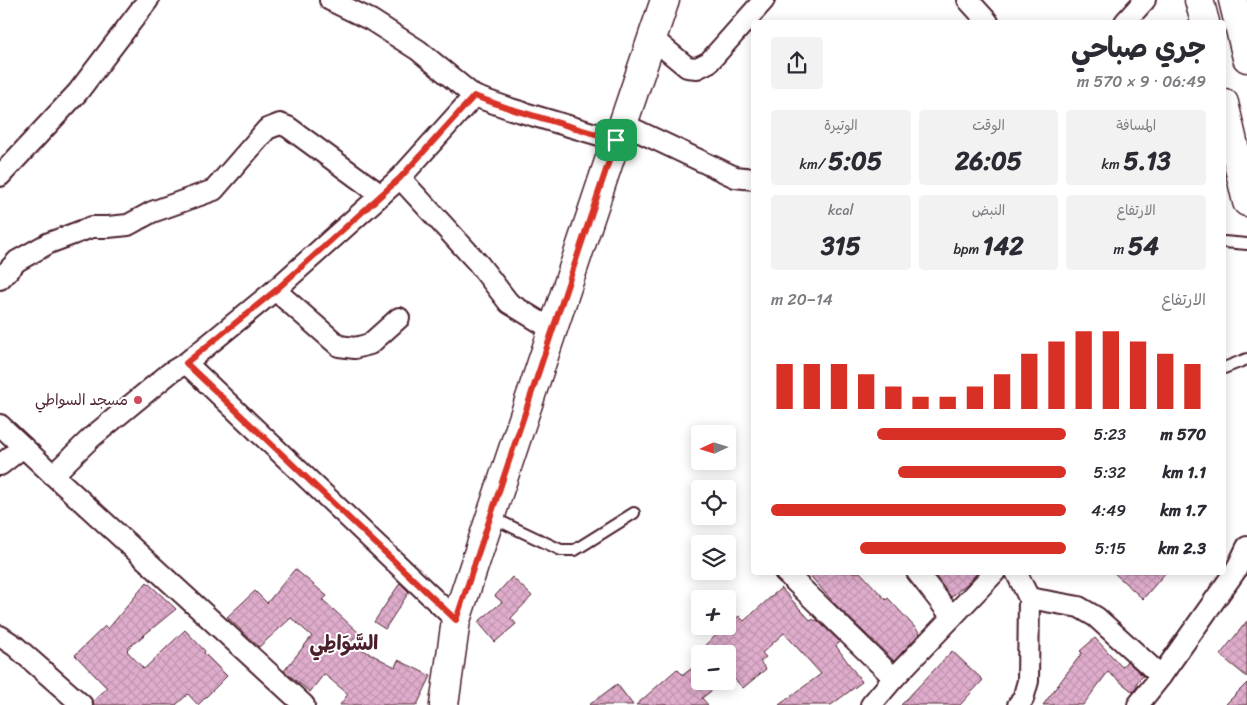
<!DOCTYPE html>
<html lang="ar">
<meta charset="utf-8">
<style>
:root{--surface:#fff;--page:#f2f2f3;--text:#2b2b33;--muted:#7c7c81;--accent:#d93025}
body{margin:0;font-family:Sriracha,"Playpen Sans Arabic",sans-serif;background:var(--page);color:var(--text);direction:rtl;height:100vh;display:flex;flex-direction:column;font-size:19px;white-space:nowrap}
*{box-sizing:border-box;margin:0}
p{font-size:16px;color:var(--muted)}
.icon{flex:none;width:28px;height:28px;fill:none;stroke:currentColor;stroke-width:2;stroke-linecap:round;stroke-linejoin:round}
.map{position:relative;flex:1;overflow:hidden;direction:ltr}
.sheet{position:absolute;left:751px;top:20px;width:475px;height:555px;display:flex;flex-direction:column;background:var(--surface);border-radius:5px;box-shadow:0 2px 12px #0003;direction:rtl}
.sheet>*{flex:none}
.needle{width:32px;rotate:266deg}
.controls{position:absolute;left:691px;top:425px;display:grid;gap:10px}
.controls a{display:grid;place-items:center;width:45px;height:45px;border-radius:5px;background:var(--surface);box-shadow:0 2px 12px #0003;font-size:25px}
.pin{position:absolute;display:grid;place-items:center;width:42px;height:42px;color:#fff;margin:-21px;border-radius:10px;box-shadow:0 2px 8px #0006}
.round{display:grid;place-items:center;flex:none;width:52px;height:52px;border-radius:5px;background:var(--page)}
.overview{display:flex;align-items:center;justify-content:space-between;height:85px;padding:0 20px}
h1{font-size:28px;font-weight:700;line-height:38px}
.figures{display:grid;grid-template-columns:repeat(3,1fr);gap:8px;height:85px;padding:5px 20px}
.figures div{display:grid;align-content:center;border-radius:5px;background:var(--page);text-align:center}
.figures b{font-size:25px;font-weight:700}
.figures small{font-size:14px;font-weight:400}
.figures p{font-size:14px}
.chart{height:140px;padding:10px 20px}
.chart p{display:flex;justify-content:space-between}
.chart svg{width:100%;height:90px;margin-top:5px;stroke:var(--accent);stroke-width:6}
ul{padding:0 20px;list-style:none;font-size:16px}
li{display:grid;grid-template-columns:80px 60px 1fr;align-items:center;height:38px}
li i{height:12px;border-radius:6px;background:var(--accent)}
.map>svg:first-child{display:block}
.building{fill:url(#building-cross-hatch);stroke:#4a1f2b}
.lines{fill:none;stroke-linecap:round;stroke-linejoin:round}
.lane-casing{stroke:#4a1f2b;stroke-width:14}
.street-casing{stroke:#4a1f2b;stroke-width:24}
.secondary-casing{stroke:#4a1f2b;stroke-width:31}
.primary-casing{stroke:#4a1f2b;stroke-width:31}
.lane{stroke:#fff;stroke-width:10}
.street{stroke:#fff;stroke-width:20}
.secondary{stroke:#fff;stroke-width:28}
.primary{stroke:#fff;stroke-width:28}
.route-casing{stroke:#fff;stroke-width:10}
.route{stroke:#d93025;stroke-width:6}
.poi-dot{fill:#d1495b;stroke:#fff;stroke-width:2}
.labels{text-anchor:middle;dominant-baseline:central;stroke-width:4;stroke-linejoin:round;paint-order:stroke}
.poi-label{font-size:15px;fill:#4a1f2b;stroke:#fff;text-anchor:end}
.district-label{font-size:20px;font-weight:bold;fill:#4a1f2b;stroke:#fff}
</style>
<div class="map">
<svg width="1247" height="705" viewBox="0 0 1247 705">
<defs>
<pattern id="building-cross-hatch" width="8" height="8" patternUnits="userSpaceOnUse" patternTransform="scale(1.25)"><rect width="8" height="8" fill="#dfadcc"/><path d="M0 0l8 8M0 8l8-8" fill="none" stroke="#c194af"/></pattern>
</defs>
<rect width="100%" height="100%" fill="#fff"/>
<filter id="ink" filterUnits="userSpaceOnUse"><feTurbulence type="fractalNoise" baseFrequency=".02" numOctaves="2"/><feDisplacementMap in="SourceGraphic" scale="10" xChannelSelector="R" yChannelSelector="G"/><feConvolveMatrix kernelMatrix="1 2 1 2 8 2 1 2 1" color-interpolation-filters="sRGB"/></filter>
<g filter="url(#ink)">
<!-- building -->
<g class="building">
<polygon points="295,569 327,596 323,600 359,633 350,643 395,667 398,660 431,676 417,705 340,705 348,694 324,674 310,692 284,671 312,636 291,618 259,647 227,617 255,591 267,603"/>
<polygon points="807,572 860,572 886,600 888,598 920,633 894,661 834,603"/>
<polygon points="932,572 978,572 968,583 951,597"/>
<polygon points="1113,572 1166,572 1143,599"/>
<polygon points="512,577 532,596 511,618 516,624 495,642 478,622 502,602 495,596"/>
<polygon points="147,582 176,609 127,649 128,650 127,651 144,669 185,630 205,651 204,653 227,676 198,705 188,694 176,705 94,705 93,701 107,688 75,655 105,626 108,629"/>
<polygon points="400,583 409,592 385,629 374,622"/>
<polygon points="781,588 811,621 813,619 815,621 817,620 840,642 836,646 862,682 831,705 779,705 821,674 784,633 762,653 766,657 760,662 766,669 743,688 728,672 728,654 714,654 706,644 739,616 744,621"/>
<polygon points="1247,621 1247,677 1220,655"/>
<polygon points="1095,638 1122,667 1127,661 1143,676 1136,683 1138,685 1133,692 1108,672 1083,705 1043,705 1082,653 1080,651"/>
<polygon points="952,651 983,680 960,705 901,705"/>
<polygon points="700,662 700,681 724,681 702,698 708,705 636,705 677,669 683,675"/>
<polygon points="1247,683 1247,705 1225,705"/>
<polygon points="617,684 633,705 589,705"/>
</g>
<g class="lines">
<!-- lane casing -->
<g class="lane-casing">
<g id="lane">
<polyline points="1224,242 1247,244"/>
<polyline points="1224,368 1247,359"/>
<polyline points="491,517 561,550 575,550 634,513"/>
</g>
</g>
<!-- street casing -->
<g class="street-casing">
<g id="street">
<polyline points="330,0 371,20 418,50 474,96 511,109 616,140"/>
<polyline points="968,0 988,22"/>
<polyline points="1125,22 1145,0"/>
<polyline points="652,38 687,67 697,68 709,62 764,0"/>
<polyline points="623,124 735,177 754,179"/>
<polyline points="0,176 78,92 148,0"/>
<polyline points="400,178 478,263 509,303 553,330"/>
<polyline points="0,279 17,261 49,243 92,227 108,227 128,225 152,212 214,190 267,129 280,124 288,127 381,195"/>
<polyline points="275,290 339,346 355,348 370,344 399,318"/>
<polyline points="186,363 456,620"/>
<polyline points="0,425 53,475 304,705"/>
<polyline points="0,465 23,447"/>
<polyline points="53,475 92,437 171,372 186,363 275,290 400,178 474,96"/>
<polyline points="785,572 894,678"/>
<polyline points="917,572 952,617"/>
<polyline points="1016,572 1029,598 1028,681 1023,699 1018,705"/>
<polyline points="1029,598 1079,607 1096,617 1161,676"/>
<polyline points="0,636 15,646 82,705"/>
<polyline points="871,705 894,678 995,572"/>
<polyline points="1138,705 1161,676 1236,570 1247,547"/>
</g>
</g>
<!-- secondary casing -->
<g class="secondary-casing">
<polyline id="secondary" points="444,705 456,620 616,140 623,124 665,0"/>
</g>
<!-- primary casing -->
<g class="primary-casing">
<g id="primary">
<polyline points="1199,0 1205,22"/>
<polyline points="1233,0 1247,58"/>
<polyline points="1224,103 1247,202"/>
</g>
</g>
<!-- lane -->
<use href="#lane" class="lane"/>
<!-- street -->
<use href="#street" class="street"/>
<!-- secondary -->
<use href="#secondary" class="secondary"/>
<!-- primary -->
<use href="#primary" class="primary"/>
</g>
</g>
<g class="lines" filter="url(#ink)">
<!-- route casing -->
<g class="route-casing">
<polygon id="route" points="474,96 511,109 616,140 456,620 186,363 276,290 400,178"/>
</g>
<!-- route -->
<use href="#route" class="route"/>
</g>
<!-- markers -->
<circle class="poi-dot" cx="138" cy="400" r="5"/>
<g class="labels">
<!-- poi labels -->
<g class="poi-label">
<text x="128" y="400">مسجد السواطي</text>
</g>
<!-- district labels -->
<g class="district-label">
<text x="344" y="643">السَّوَاطِي</text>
</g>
</g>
</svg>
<div class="controls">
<a><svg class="needle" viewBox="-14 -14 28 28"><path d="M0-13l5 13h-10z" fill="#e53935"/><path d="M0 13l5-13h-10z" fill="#7c7c81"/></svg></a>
<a><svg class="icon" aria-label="locate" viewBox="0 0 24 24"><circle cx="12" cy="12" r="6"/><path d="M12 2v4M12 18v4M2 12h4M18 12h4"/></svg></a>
<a><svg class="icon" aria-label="layers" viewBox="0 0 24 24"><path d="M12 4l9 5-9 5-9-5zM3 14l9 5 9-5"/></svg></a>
<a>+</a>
<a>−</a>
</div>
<div class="pin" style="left:616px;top:140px;background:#1e9e55"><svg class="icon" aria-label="arrive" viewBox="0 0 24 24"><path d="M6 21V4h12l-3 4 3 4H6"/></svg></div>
<section class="sheet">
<div class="overview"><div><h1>جري صباحي</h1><p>06:49 · 9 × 570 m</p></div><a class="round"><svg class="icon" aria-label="share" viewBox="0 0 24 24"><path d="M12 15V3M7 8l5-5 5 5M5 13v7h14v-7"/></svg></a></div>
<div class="figures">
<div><p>المسافة</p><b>5.13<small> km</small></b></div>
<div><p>الوقت</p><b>26:05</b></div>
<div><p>الوتيرة</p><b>5:05<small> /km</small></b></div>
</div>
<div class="figures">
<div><p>الارتفاع</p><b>54<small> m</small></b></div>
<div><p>النبض</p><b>142<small> bpm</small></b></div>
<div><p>kcal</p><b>315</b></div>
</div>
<div class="chart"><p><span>الارتفاع</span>14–20 m</p>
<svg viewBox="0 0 160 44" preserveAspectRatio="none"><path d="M5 44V22M15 44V22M25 44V22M35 44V27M45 44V33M55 44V38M65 44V38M75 44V33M85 44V27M95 44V17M105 44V11M115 44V6M125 44V6M135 44V11M145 44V17M155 44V22"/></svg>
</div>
<ul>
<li><b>570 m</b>5:23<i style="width:64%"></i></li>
<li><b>1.1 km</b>5:32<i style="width:57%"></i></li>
<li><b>1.7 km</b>4:49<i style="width:100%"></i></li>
<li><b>2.3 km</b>5:15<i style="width:70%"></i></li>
</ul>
</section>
</div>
